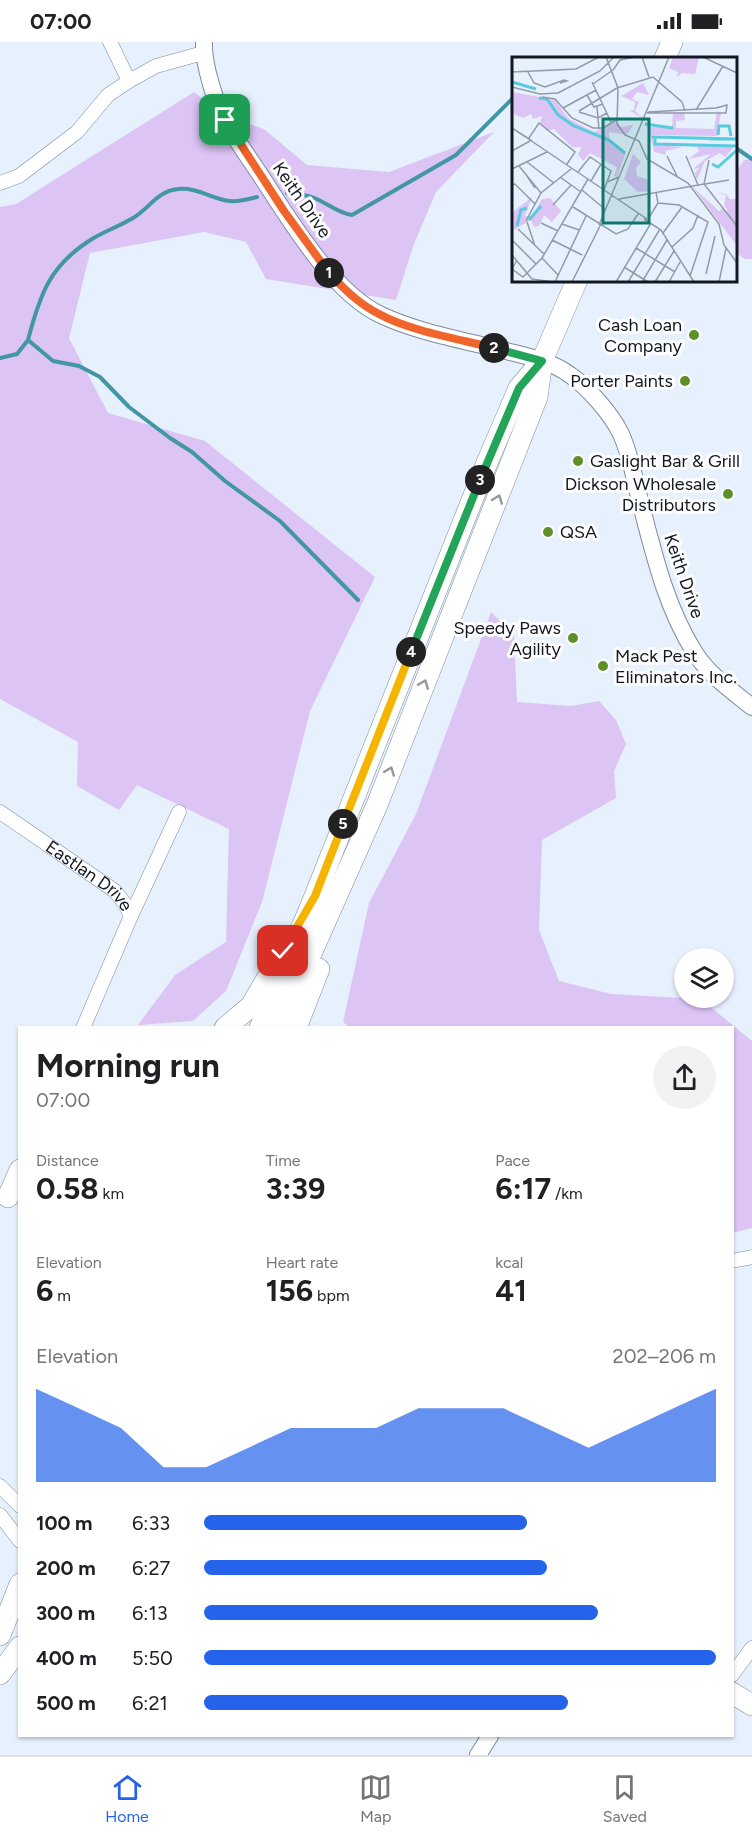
<!DOCTYPE html>
<meta charset="utf-8">
<style>
:root{--surface:#fff;--page:#f2f2f2;--text:#202124;--muted:#757577;--line:#e0e0e0;--accent:#2563eb}
body{margin:0;font-family:Figtree,sans-serif;background:var(--page);color:var(--text);height:100vh;display:flex;flex-direction:column;font-size:22px;white-space:nowrap}
*{box-sizing:border-box;margin:0}
p{font-size:20px;color:var(--muted)}
.icon{flex:none;width:33px;height:33px;fill:none;stroke:currentColor;stroke-width:2;stroke-linecap:round;stroke-linejoin:round}
.map{position:relative;flex:1;overflow:hidden}
.sheet{position:absolute;left:18px;top:984px;width:716px;height:711px;display:flex;flex-direction:column;background:var(--surface);border-radius:0px;box-shadow:0 2px 4px #0004}
.sheet>*{flex:none}
.controls{position:absolute;left:674px;top:906px;display:grid;gap:12px}
.controls a{display:grid;place-items:center;width:60px;height:60px;border-radius:50%;background:var(--surface);box-shadow:0 2px 4px #0004;font-size:30px}
.pin{position:absolute;display:grid;place-items:center;width:51px;height:51px;color:#fff;margin:-26px;border-radius:12px;box-shadow:0 3px 9px #0006}
.km{position:absolute;width:30px;height:30px;margin:-15px;border-radius:50%;background:#222;color:#fff;font-size:16px;line-height:30px;text-align:center}
.round{display:grid;place-items:center;flex:none;width:63px;height:63px;border-radius:32px;background:var(--page)}
.overview{display:flex;align-items:center;justify-content:space-between;height:102px;padding:0 18px}
h1{font-size:33px;font-weight:700;line-height:45px}
.metrics{display:grid;grid-template-columns:repeat(3,1fr);gap:9px;height:102px;padding:6px 18px}
.metrics div{display:grid;align-content:center}
.metrics b{font-size:30px;font-weight:700}
.metrics small{font-size:16px;font-weight:400}
.metrics p{font-size:16px}
.chart{height:168px;padding:12px 18px}
.chart p{display:flex;justify-content:space-between}
.chart svg{width:100%;height:108px;margin-top:6px;fill:var(--accent);opacity:.7}
ul{padding:0 18px;list-style:none;font-size:20px}
li{display:grid;grid-template-columns:96px 72px 1fr;align-items:center;height:45px}
li i{height:15px;border-radius:8px;background:var(--accent)}
.status{display:flex;justify-content:space-between;align-items:center;height:42px;padding:0 30px;background:var(--surface);direction:ltr}
.status svg{height:16px;fill:currentColor}
.menu{display:flex;justify-content:space-around;align-items:center;height:84px;border-top:2px solid var(--line);background:var(--surface);font-size:16px;color:var(--muted)}
.menu a{display:grid;justify-items:center;gap:3px}
.menu .selected{color:var(--accent)}
.map>svg:first-child{display:block}
.green{fill:#dcc4f5}
.lines{fill:none;stroke-linecap:round;stroke-linejoin:round}
.stream{stroke:#4396a4;stroke-width:4}
.minor-casing{stroke:#7c8b9f;stroke-width:15}
.tertiary-casing{stroke:#7c8b9f;stroke-width:18}
.primary-casing{stroke:#7c8b9f;stroke-width:22}
.minor{stroke:#fff;stroke-width:14}
.tertiary{stroke:#fff;stroke-width:16}
.primary{stroke:#fff;stroke-width:21}
.oneway{stroke:#95979b}
.split-1-casing{stroke:#fff;stroke-width:12}
.split-2-casing{stroke:#fff;stroke-width:12}
.split-3-casing{stroke:#fff;stroke-width:12}
.split-4-casing{stroke:#fff;stroke-width:12}
.split-5-casing{stroke:#fff;stroke-width:12}
.split-6-casing{stroke:#fff;stroke-width:12}
.split-1{stroke:#f0652b;stroke-width:8}
.split-2{stroke:#f0652b;stroke-width:8}
.split-3{stroke:#22a559;stroke-width:8}
.split-4{stroke:#22a559;stroke-width:8}
.split-5{stroke:#f5b400;stroke-width:8}
.split-6{stroke:#f5b400;stroke-width:8}
.poi-dot{fill:#5e9029;stroke:#fdfdfd;stroke-width:2}
.labels{text-anchor:middle;dominant-baseline:central;stroke-width:6;stroke-linejoin:round;paint-order:stroke}
.street-label{font-size:18px;fill:#131820;stroke:#fdfdfd}
.poi-label{font-size:18px;fill:#131820;stroke:#fdfdfd;text-anchor:end}
.inset-river{fill:none;stroke:#58ccdc;stroke-width:3}
.inset-road{fill:none;stroke:#929aa5;stroke-width:1.5}
.view{fill:#0f766e;fill-opacity:0.15;stroke:#0f766e;stroke-width:3}
.inset-edge{fill:none;stroke:#131820;stroke-width:3}
</style>
<div class="status"><b>07:00</b><svg viewBox="0 0 49 12"><path d="M0 12V9h3v3zM5 12V6h3v6zM10 12V3h3v9zM15 12V0h3v12zM26 1h20v11H26zM47 4h2v5h-2z"/></svg></div>
<div class="map">
<svg width="752" height="1713" viewBox="0 0 752 1713">
<rect width="100%" height="100%" fill="#e7f1fe"/>
<!-- green -->
<g class="green">
<polygon points="194,50 222,72 264,87 307,123 389,130 494,90 436,150 414,202 396,258 266,237 246,200 204,190 90,211 69,296 108,371 205,399 375,535 310,669 262,860 226,949 193,979 138,983 175,933 226,900 229,787 137,743 119,768 77,744 78,700 0,657 0,165 16,162"/>
<polygon points="752,117 752,217 745,217 736,211 736,130 744,118"/>
<polygon points="491,570 514,593 517,660 571,664 599,659 616,678 626,702 614,729 616,756 542,798 539,888 559,939 611,952 701,957 752,999 752,1186 732,1191 732,986 351,986 343,980 369,861 416,772"/>
</g>
<g class="lines">
<!-- stream -->
<g class="stream">
<polyline points="736,106 752,117"/>
<path d="M287,151C295,152 304,152 312,155C326,160 337,171 352,173L456,113L514,55"/>
<path d="M28,298C40,252 50,223 92,197C105,189 120,184 133,176C149,167 157,149 178,147C197,145 212,157 230,159C239,160 249,157 257,155"/>
<polyline points="0,316 17,312 28,298 53,319 79,324 100,335 129,365 170,396 192,410 225,439 280,479 358,558"/>
</g>
<!-- minor casing -->
<g class="minor-casing">
<g id="minor">
<polyline points="110,0 129,39"/>
<polyline points="0,141 19,134 77,90 108,53 129,39 156,24 203,11"/>
<path id="s1" d="M0,770L115,849L125,862L131,874L83,986"/>
<polyline points="131,874 179,770"/>
<polyline points="732,1219 752,1215"/>
<polyline points="0,1444 20,1464"/>
<polyline points="0,1473 20,1499"/>
<polyline points="732,1633 752,1606"/>
</g>
</g>
<!-- tertiary casing -->
<g class="tertiary-casing">
<g id="tertiary">
<path d="M204,0C203,21 215,61 226,80C236,98 249,116 261,134C289,177 333,251 381,273C419,291 468,299 510,310C530,315 553,320 570,333C588,345 612,373 621,392C630,412 634,434 639,455C653,508 665,564 695,611C709,633 732,649 752,665"/>
<polyline points="478,1713 490,1694"/>
</g>
</g>
<!-- primary casing -->
<g class="primary-casing">
<g id="primary">
<polyline points="665,16 672,0"/>
<polyline points="225,986 251,964 274,925"/>
<polyline points="260,986 315,854 486,423 519,346 542,319"/>
<polyline points="278,986 377,763 537,355 542,319 577,238"/>
<polyline points="296,986 319,927"/>
<polyline points="8,1155 20,1128"/>
<polyline points="0,1593 20,1542"/>
<polyline points="0,1632 20,1605"/>
<polyline points="732,1651 752,1663"/>
</g>
</g>
<!-- minor -->
<use href="#minor" class="minor"/>
<!-- tertiary -->
<use href="#tertiary" class="tertiary"/>
<!-- primary -->
<use href="#primary" class="primary"/>
</g>
<!-- one-way arrows -->
<defs><path id="oneway-chevron" d="M-2-3.5L2.5 0L-2 3.5" fill="none" stroke-width="1.6" stroke-linecap="round" stroke-linejoin="round" transform="scale(1.5)"/></defs>
<g class="oneway">
<use href="#oneway-chevron" transform="translate(498 457) rotate(-69)"/>
<use href="#oneway-chevron" transform="translate(424 642) rotate(-68)"/>
<use href="#oneway-chevron" transform="translate(390 729) rotate(-69)"/>
</g>
<g class="lines">
<!-- split-1 casing -->
<g class="split-1-casing">
<polyline id="split-1" points="225,78 284,169 329,231"/>
</g>
<!-- split-2 casing -->
<g class="split-2-casing">
<path id="split-2" d="M329,231C344,247 359,262 379,272C410,289 459,297 494,306"/>
</g>
<!-- split-3 casing -->
<g class="split-3-casing">
<polyline id="split-3" points="480,438 519,346 542,319 494,306"/>
</g>
<!-- split-4 casing -->
<g class="split-4-casing">
<polyline id="split-4" points="411,610 480,438"/>
</g>
<!-- split-5 casing -->
<g class="split-5-casing">
<polyline id="split-5" points="343,782 411,610"/>
</g>
<!-- split-6 casing -->
<g class="split-6-casing">
<polyline id="split-6" points="283,909 315,854 343,782"/>
</g>
<!-- split-1 -->
<use href="#split-1" class="split-1"/>
<!-- split-2 -->
<use href="#split-2" class="split-2"/>
<!-- split-3 -->
<use href="#split-3" class="split-3"/>
<!-- split-4 -->
<use href="#split-4" class="split-4"/>
<!-- split-5 -->
<use href="#split-5" class="split-5"/>
<!-- split-6 -->
<use href="#split-6" class="split-6"/>
</g>
<!-- markers -->
<g class="poi-dot">
<circle cx="694" cy="293" r="6"/>
<circle cx="685" cy="339" r="6"/>
<circle cx="578" cy="419" r="6"/>
<circle cx="728" cy="452" r="6"/>
<circle cx="548" cy="490" r="6"/>
<circle cx="573" cy="596" r="6"/>
<circle cx="603" cy="624" r="6"/>
</g>
<g class="labels">
<!-- street labels -->
<g class="street-label">
<text transform="translate(302 158) rotate(55)">Keith Drive</text>
<text transform="translate(684 534) rotate(71)">Keith Drive</text>
<text stroke="none"><textPath href="#s1" startOffset="110">Eastlan Drive</textPath></text>
</g>
<!-- poi labels -->
<g class="poi-label">
<text x="682" y="283">Cash Loan<tspan x="682" dy="21">Company</tspan></text>
<text x="673" y="339">Porter Paints</text>
<text x="590" y="419" text-anchor="start">Gaslight Bar &amp; Grill</text>
<text x="716" y="442">Dickson Wholesale<tspan x="716" dy="21">Distributors</tspan></text>
<text x="560" y="490" text-anchor="start">QSA</text>
<text x="561" y="586">Speedy Paws<tspan x="561" dy="21">Agility</tspan></text>
<text x="615" y="614" text-anchor="start">Mack Pest<tspan x="615" dy="21">Eliminators Inc.</tspan></text>
</g>
</g>
<!-- overview -->
<g transform="translate(512 15)">
<rect width="225" height="225" fill="#e7f1fe"/>
<path d="M161,0H187L183,17L170,16L165,20L166,15L157,11ZM131,26L137,38L125,35L120,42L127,45L123,54L131,61L118,54L122,53L123,45L109,39ZM0,35L43,43L57,62L82,75L103,65L110,70L121,68L115,78L97,75L98,85L114,95L105,120L102,119L105,110L78,96L71,104L66,97L70,90H60L42,72L35,74L28,66L30,59L21,62L19,57L11,61L0,56ZM205,54L209,56L205,79L141,78L142,88L171,90L153,94L154,98L142,95L136,70H160L161,56L172,55L173,63L164,64V71L202,72ZM173,89L221,90H222L213,100L208,96L193,104L185,123L183,116L187,111L181,112L199,97L177,102L187,94L185,90ZM121,97L129,105L124,111L125,119L137,123L139,134L126,135L112,122ZM181,130L207,154L210,151L216,155L212,148L214,138L204,136L214,137L218,142H225V189ZM20,140L13,159H20L30,142L38,141L49,154L40,165L32,158L27,169L22,170L19,163L0,174L1,155Z" fill="#dcc4f5"/>
<path class="inset-river" d="M0,25L24,32M27,41L35,42L46,58L62,69L97,83L113,96M133,67L161,71M206,78L207,69H217L219,79M140,80L225,82M143,80V87L225,89M197,82H225M200,107L206,110L225,93M17,163L29,149M5,169L9,153L15,151"/>
<path class="inset-road" d="M94,0L106,31L105,67L113,78L127,84L135,102L176,126L207,167L212,188L225,206M130,0L137,20M191,0L225,16M101,13L108,3L123,0M0,15L64,12L87,0M16,15L22,26L33,30L52,23L55,24L48,26M80,25L99,65M81,27L101,13M0,30L28,37L46,36L88,14L102,0M75,38L82,50L91,47M30,40L43,42L60,61L81,71H91L104,63M85,50L87,72M51,51L84,33M184,53L211,9M67,54L105,31L141,20L170,45L173,54M67,55L86,61L95,56M135,56L137,55L154,54L204,51L215,48L214,56H136M0,71L20,84M17,81L27,66L63,95L55,107M18,83L135,162M0,94L18,84M155,99L165,119M174,99L186,128M15,105L42,126M7,109L29,136M0,112L35,95M66,115L78,100L99,114L95,125M13,116L23,131M48,120L69,135M79,124L89,107M192,127L197,103M193,127L217,123M0,128L3,127L23,147M70,133L94,153M92,133L95,125L107,120M107,142L192,127L225,169M146,146L167,148L196,165L178,219M41,148L59,128M61,150L104,177L116,172L126,157M132,162L149,173L182,225M136,162L146,146L144,135M14,164L29,136L59,112M15,165L23,189M29,166L46,174M50,167L67,173M87,168L157,0M6,172L32,197M151,176L170,150M0,183L24,207M40,183L70,198M160,190L181,171L186,158M124,191L163,215M0,198L20,222L41,225M30,201L46,218M5,203L0,212L11,220L30,201L76,122M112,210L136,225M194,217L203,179M43,225L74,159M60,225L89,167M104,225L139,166M116,225L148,172M130,225L155,183M143,225L162,194M157,225L168,205M207,225L214,191"/>
<path class="view" d="M91,62H137V166H91Z"/>
<rect width="225" height="225" class="inset-edge"/>
</g>
</svg>
<div class="controls">
<a><svg class="icon" aria-label="layers" viewBox="0 0 24 24"><path d="M12 4l9 5-9 5-9-5zM3 14l9 5 9-5"/></svg></a>
</div>
<div class="pin" style="left:225px;top:78px;background:#1e9e55"><svg class="icon" aria-label="arrive" viewBox="0 0 24 24"><path d="M6 21V4h12l-3 4 3 4H6"/></svg></div>
<div class="pin" style="left:283px;top:909px;background:#d93025"><svg class="icon" aria-label="check" viewBox="0 0 24 24"><path d="M5 12l5 5 9-10"/></svg></div>
<b class="km" style="left:329px;top:231px">1</b>
<b class="km" style="left:494px;top:306px">2</b>
<b class="km" style="left:480px;top:438px">3</b>
<b class="km" style="left:411px;top:610px">4</b>
<b class="km" style="left:343px;top:782px">5</b>
<section class="sheet">
<div class="overview"><div><h1>Morning run</h1><p>07:00</p></div><a class="round"><svg class="icon" aria-label="share" viewBox="0 0 24 24"><path d="M12 15V3M7 8l5-5 5 5M5 13v7h14v-7"/></svg></a></div>
<div class="metrics">
<div><p>Distance</p><b>0.58<small> km</small></b></div>
<div><p>Time</p><b>3:39</b></div>
<div><p>Pace</p><b>6:17<small> /km</small></b></div>
</div>
<div class="metrics">
<div><p>Elevation</p><b>6<small> m</small></b></div>
<div><p>Heart rate</p><b>156<small> bpm</small></b></div>
<div><p>kcal</p><b>41</b></div>
</div>
<div class="chart"><p><span>Elevation</span>202–206 m</p>
<svg viewBox="0 0 160 44" preserveAspectRatio="none"><path d="M0 44V6L10 14L20 22L30 38L40 38L50 30L60 22L70 22L80 22L90 14L100 14L110 14L120 22L130 30L140 22L150 14L160 6V44z"/></svg>
</div>
<ul>
<li><b>100 m</b>6:33<i style="width:63%"></i></li>
<li><b>200 m</b>6:27<i style="width:67%"></i></li>
<li><b>300 m</b>6:13<i style="width:77%"></i></li>
<li><b>400 m</b>5:50<i style="width:100%"></i></li>
<li><b>500 m</b>6:21<i style="width:71%"></i></li>
</ul>
</section>
</div>
<nav class="menu">
<a class="selected"><svg class="icon" aria-label="home" viewBox="0 0 24 24"><path d="M3 11l9-7 9 7M6 9v11h12V9"/></svg>Home</a>
<a><svg class="icon" aria-label="map" viewBox="0 0 24 24"><path d="M3 6l6-2 6 2 6-2v14l-6 2-6-2-6 2zM9 4v14M15 6v14"/></svg>Map</a>
<a><svg class="icon" aria-label="saved" viewBox="0 0 24 24"><path d="M7 4h10v16l-5-4-5 4z"/></svg>Saved</a>
</nav>
